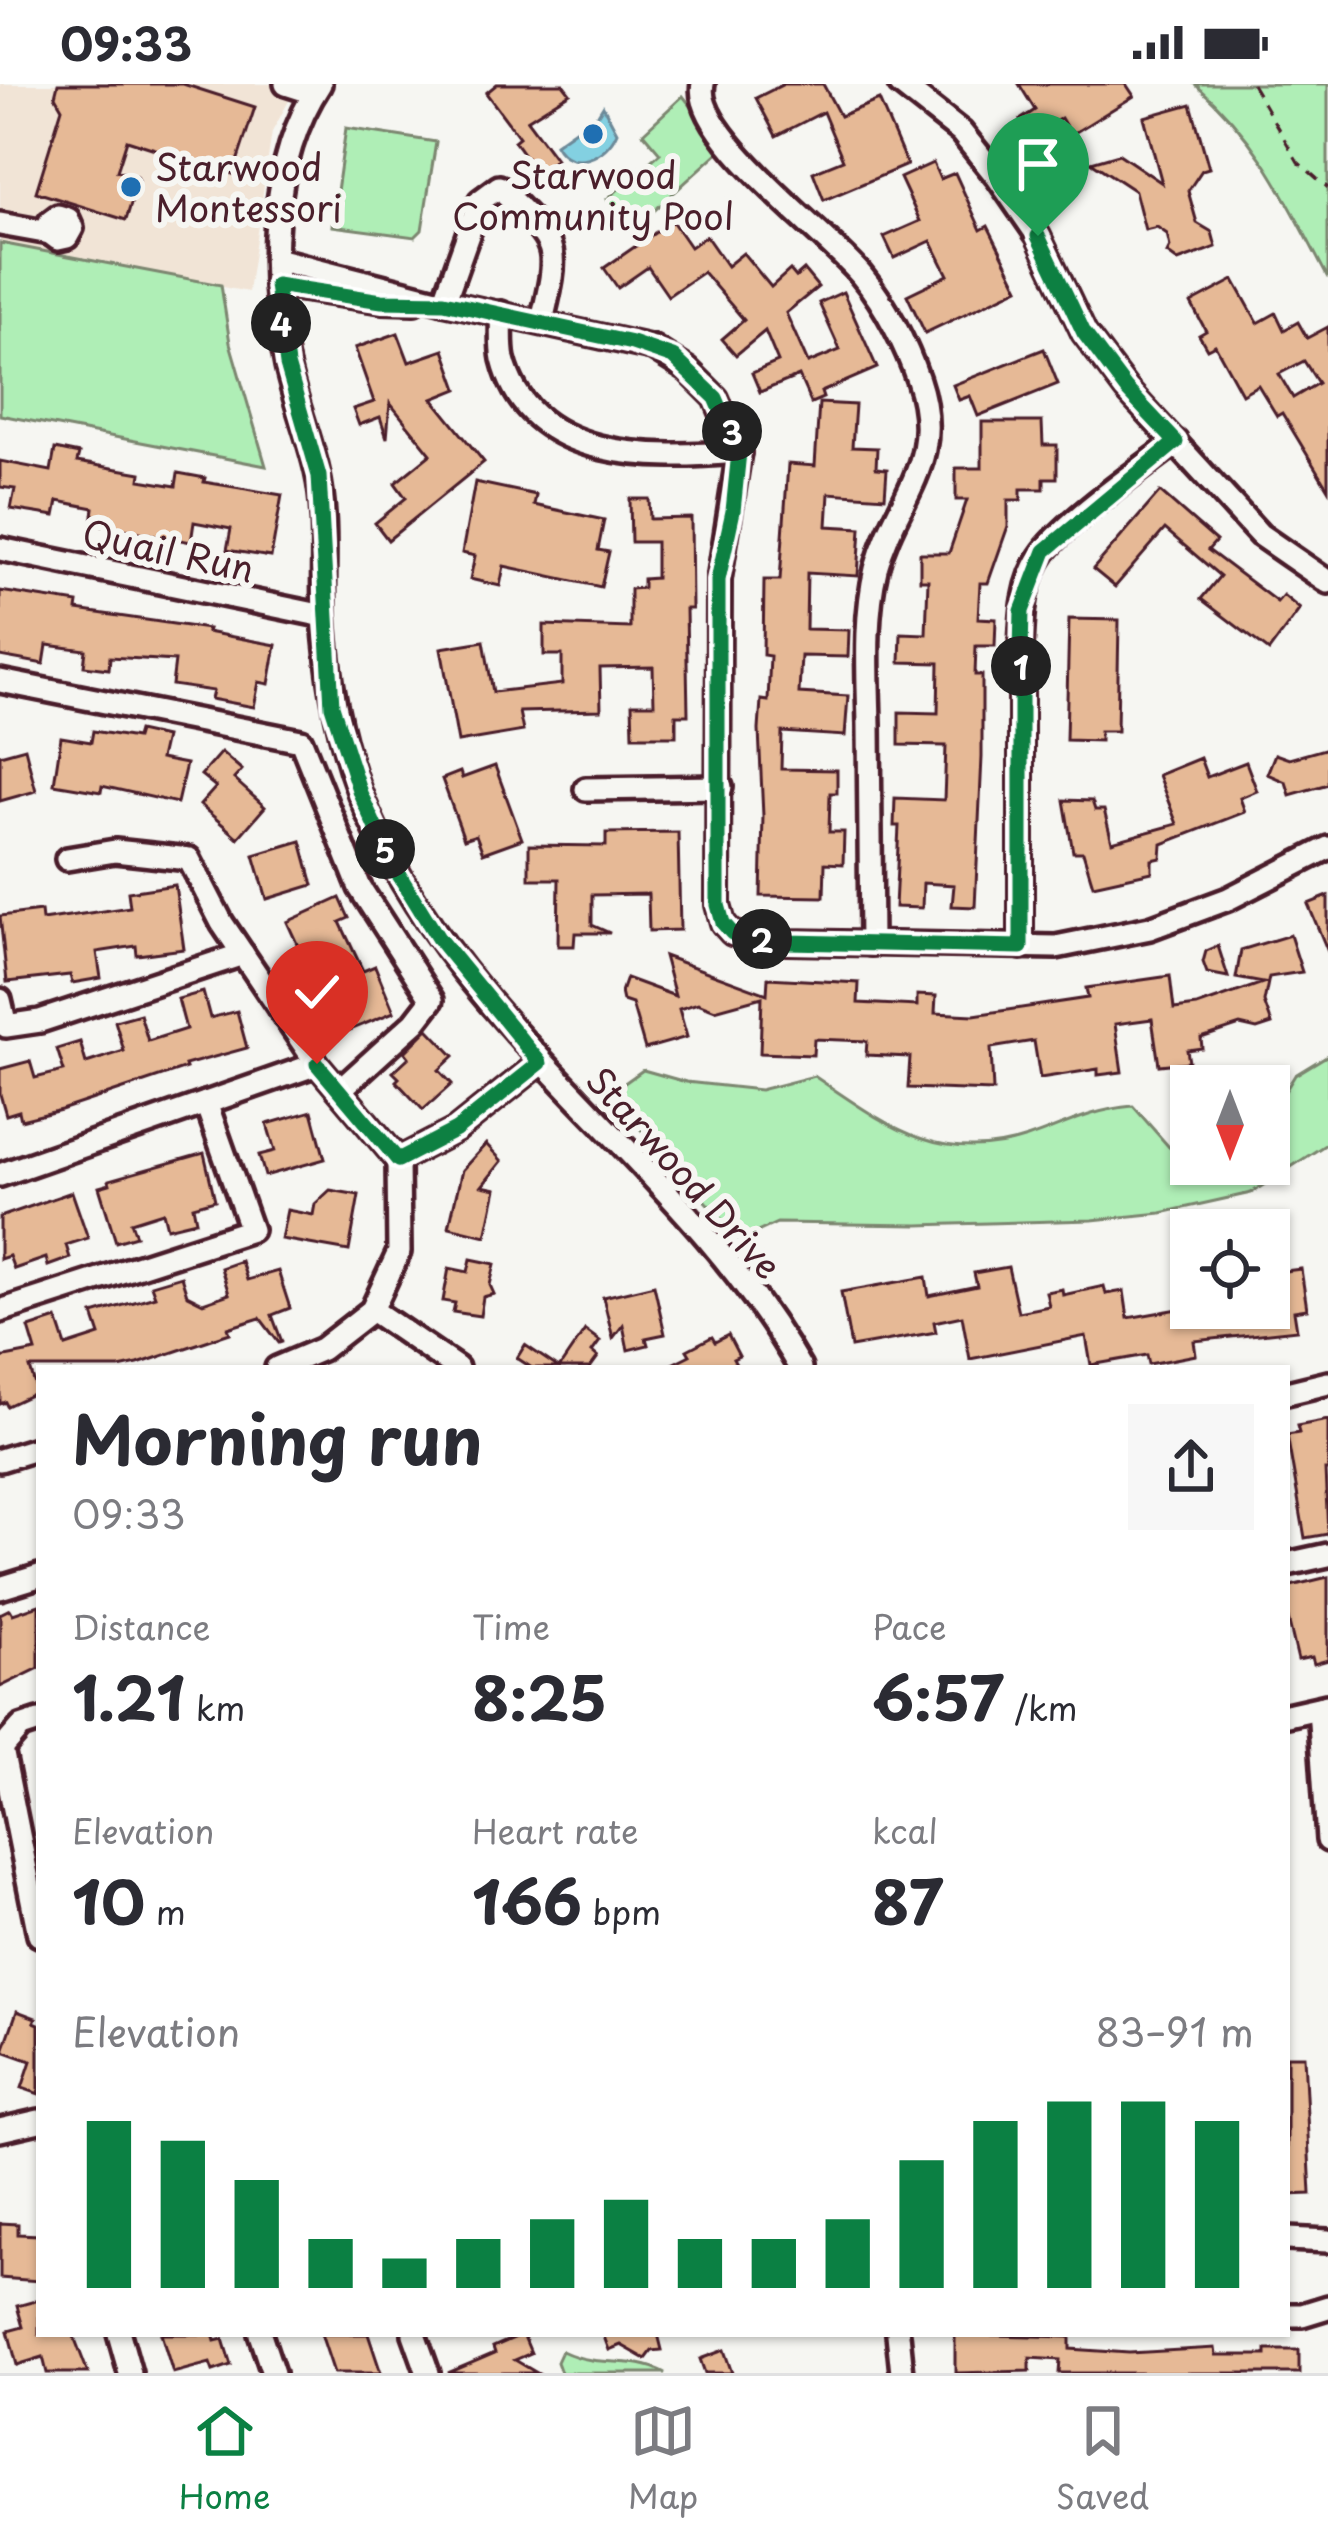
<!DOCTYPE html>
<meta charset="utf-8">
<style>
:root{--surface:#fff;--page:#f7f7f7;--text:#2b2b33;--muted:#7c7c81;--line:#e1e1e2;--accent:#0b8043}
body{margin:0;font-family:"Playpen Sans",sans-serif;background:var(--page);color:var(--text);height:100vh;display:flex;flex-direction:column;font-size:45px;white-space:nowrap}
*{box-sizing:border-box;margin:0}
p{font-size:39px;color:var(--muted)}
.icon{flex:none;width:66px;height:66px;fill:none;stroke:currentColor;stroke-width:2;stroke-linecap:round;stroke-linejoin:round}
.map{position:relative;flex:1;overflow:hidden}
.panel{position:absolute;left:36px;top:1281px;width:1254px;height:972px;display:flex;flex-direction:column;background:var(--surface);border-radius:0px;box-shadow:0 3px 9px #0004}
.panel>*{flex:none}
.needle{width:78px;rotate:180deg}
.controls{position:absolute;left:1170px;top:981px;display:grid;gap:24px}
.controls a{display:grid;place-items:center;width:120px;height:120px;border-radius:0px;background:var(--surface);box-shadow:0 3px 9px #0004;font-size:60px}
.pin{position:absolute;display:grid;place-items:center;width:102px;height:102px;color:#fff;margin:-123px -51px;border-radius:50% 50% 50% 0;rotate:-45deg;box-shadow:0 0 12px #0007}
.pin .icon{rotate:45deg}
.km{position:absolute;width:60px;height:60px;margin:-30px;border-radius:50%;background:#222;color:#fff;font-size:33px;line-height:60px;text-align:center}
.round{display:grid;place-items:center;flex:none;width:126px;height:126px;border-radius:0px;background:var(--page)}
.summary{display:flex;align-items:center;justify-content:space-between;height:204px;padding:0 36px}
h1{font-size:66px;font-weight:700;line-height:90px}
.stats{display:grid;grid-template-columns:repeat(3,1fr);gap:18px;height:204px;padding:12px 36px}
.stats div{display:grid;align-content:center}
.stats b{font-size:60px;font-weight:700}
.stats small{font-size:33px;font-weight:400}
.stats p{font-size:33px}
.chart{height:336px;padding:24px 36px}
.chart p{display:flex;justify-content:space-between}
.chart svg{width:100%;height:216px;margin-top:12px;stroke:var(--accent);stroke-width:6}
.status{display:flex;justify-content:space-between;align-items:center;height:84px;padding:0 60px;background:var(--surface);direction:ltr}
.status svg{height:33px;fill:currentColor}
.dock{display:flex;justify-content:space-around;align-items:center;height:168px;border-top:3px solid var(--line);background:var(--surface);font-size:33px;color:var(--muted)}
.dock a{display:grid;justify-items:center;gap:6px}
.dock .active{color:var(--accent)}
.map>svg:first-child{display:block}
.built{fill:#f1e4d6}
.green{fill:#afeeb6;stroke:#7c8670;stroke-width:3}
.water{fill:#83d0e1;stroke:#6c8998;stroke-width:3}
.building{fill:#e6b996;stroke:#4a1f2b;stroke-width:3;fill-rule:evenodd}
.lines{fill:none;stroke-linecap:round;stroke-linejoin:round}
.minor-casing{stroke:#4a1f2b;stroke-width:30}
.path{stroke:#4a1f2b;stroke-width:3;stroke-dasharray:12 9;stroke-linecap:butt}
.minor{stroke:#f6f6f2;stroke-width:21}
.route-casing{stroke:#fff;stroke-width:24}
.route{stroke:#0b8043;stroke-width:15}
.poi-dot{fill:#1f6fb2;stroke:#f6f6f2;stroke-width:4.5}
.labels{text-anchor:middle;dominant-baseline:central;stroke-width:12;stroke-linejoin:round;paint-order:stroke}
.poi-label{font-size:36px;fill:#4a1f2b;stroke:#f6f6f2;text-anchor:start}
.street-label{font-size:36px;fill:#4a1f2b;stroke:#f6f6f2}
</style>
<div class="status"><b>09:33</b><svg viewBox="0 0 49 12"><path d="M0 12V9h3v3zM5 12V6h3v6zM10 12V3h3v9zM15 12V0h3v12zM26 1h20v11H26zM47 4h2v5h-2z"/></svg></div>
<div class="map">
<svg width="1328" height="2289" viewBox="0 0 1328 2289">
<rect width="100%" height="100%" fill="#f6f6f2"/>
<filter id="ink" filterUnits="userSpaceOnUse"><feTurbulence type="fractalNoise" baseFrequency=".00833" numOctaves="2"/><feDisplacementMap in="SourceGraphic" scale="24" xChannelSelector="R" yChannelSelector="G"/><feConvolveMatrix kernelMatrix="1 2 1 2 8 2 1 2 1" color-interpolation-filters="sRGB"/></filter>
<g filter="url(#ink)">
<!-- built -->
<polygon class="built" points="0,0 298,0 272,48 248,208 0,159"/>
<!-- green -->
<g class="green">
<path d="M1195,0H1328V194C1287,117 1262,59 1195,0Z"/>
<polygon points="683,12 724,63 633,146 626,146 607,115 660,69 643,49"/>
<polygon points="346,44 436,58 422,146 415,153 332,142"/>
<polygon points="0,159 221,201 230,259 266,382 0,331"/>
<path d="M1328,971V1059L1251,1109L1161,1129L1092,1136L918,1141L777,1139L740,1156L609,1010L643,986L686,998L760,1006L814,992C884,1039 938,1083 1027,1054C1069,1040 1086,1027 1133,1022L1169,1063L1182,1071L1191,1069V1080H1269V1021L1279,1017L1295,991Z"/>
<path d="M562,2267C602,2286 630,2270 665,2289H561L557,2278Z"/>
</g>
<!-- water -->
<path class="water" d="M603,22L617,48C607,73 571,90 555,60L598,30Z"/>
<!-- building -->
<g class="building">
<polygon points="58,0 183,0 255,23 233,90 127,56 117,87 136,92 138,97 126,136 36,108 62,24 55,12"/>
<polygon points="497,0 563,0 570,9 527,36 556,75 537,89 514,57 519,53 486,9"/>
<polygon points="784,0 823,0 840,32 879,16 907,81 824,116 813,88 843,76 823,28 776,52 756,14"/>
<polygon points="1019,0 1126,0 1134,12 1071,51 1061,34 1031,53 1020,36 1035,26"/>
<polygon points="1191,20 1209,84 1202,86 1188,107 1197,139 1212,148 1216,163 1178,177 1167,169 1170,163 1167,150 1157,143 1145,146 1135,107 1091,78 1119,70 1162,99 1144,33"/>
<polygon points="933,79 940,95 955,89 981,146 988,142 1019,204 925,249 907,211 948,191 931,157 894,174 884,153 920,137 900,94"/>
<polygon points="672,137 690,163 706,152 727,182 743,169 771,203 790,186 796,193 804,186 818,203 786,229 808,279 840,266 819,219 843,208 877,284 821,308 823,314 811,319 799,292 760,308 752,289 778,278 765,247 736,271 722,255 744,236 703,188 668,212 648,183 618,204 604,184"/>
<path d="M1234,196L1258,239L1276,229L1284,246L1298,238L1307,254L1328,243V405L1282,329L1277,332L1258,301L1242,310L1215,261L1207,265L1199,251L1206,247L1191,219ZM1304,277L1318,299L1293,314L1279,290Z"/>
<polygon points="398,249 409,278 444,266 458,305 433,315 484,378 388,456 375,439 406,414 395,399 431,370 390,319 387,354 380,333 359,341 353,325 374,318 355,264"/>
<polygon points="1044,265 1058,300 978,332 970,312 959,316 953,301"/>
<polygon points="819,319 855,321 852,363 877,364 876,384 887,385 885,413 829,409 827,442 861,444 858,492 807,489 806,545 849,546 848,573 801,572 799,609 848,612 845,652 782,648 781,685 837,686 837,709 830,709 829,748 844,748 843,780 825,779 824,813 761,812 763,732 759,646 761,616 768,617 770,572 763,571 764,496 780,496 788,380 815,382"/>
<polygon points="982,338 1042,338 1043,361 1057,361 1057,394 1044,394 1044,405 1021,405 1021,416 1008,416 1008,442 988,499 980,499 978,534 996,535 995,562 976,562 975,591 982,591 982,673 975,823 952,822 954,801 923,799 922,824 895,823 899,742 894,742 895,714 944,716 946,662 899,661 899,628 938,629 939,579 900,578 901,549 926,550 928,496 920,496 920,469 949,469 967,416 956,416 956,384 982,384"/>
<polygon points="55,365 79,370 77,378 141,389 140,396 176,402 178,389 205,394 204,398 282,411 271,473 227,466 231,445 194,438 191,458 92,439 94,424 58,417 55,432 11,425 15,405 0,403 0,377 51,387"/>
<polygon points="475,398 536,411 534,421 604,436 598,466 609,468 601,503 504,482 500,502 470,495 475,472 462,469"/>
<polygon points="1160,408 1216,457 1208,466 1277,518 1283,511 1300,525 1269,567 1201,515 1220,492 1165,445 1115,503 1093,485"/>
<polygon points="630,415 649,415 650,435 691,434 692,525 686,525 688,631 676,631 676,652 633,652 632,620 654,620 653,583 600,584 601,626 519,628 523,647 458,658 441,564 484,557 493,608 562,600 562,571 544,571 544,541 630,544 630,505 643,504 643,495 656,494 656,458 631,458"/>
<polygon points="0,507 78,519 77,526 208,545 207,548 276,561 269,600 259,598 254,623 211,615 213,607 172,601 175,577 110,573 109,585 84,582 86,566 47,561 44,580 0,572"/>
<polygon points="1069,535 1119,536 1117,647 1100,647 1100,657 1066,656"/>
<polygon points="93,647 136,654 138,647 165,653 160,675 186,680 177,719 102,702 101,708 54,700 61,653 91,658"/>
<polygon points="25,664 36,707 0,717 0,671"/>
<polygon points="1328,664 1328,700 1290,711 1286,698 1267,690 1275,670 1289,675"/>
<polygon points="221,668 242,686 234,695 265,723 238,754 200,721 216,703 201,691"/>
<polygon points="1200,674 1207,693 1246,678 1257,707 1240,714 1245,728 1162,760 1161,774 1152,776 1152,788 1093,801 1083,768 1073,768 1064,716 1092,717 1095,726 1104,726 1112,758 1177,740 1158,691"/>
<polygon points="495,682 522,755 483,769 476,751 464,755 442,695 460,688 462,694"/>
<polygon points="678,748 680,846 649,847 648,810 592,811 592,841 610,849 575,849 574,862 558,862 559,795 529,795 529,761 606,762 606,749"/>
<polygon points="301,757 313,801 267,815 254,771"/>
<polygon points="175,801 184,865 137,871 136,862 97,868 101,894 72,899 70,891 7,898 0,832 41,827 42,836 130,823 128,808"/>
<polygon points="1328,812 1328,868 1308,820"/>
<polygon points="340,814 349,834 340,838 363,887 375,882 394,928 350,946 323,882 310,888 287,838"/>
<polygon points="1290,851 1302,888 1269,893 1264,918 1272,940 1257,945 1240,941 1201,954 1202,964 1187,966 1189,978 1159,981 1152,935 1115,940 1122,988 1098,991 1098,985 1040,994 1034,957 991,964 993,1007 908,1004 910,973 866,971 867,957 814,955 813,971 760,969 762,913 715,926 698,919 679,925 687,953 645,965 632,920 623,917 621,908 626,894 675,912 664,872 767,910 768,894 859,899 858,919 917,922 917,911 936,912 935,929 974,931 1088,914 1086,904 1170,892 1174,925 1197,922 1263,899 1236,894 1241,866"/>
<polygon points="1218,862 1228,893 1207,889 1203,878 1206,867"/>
<polygon points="203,908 210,934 237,927 247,964 185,981 186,984 61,1026 21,1036 19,1027 6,1031 0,1010 0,985 30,977 35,994 64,987 57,965 80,958 86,979 124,967 115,937 140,930 148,957 186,945 178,915"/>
<polygon points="428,945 454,972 439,986 452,1000 423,1026 396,997 399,994 393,988 409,973 405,968"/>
<polygon points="312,1027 325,1075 265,1092 259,1071 275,1067 267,1040"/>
<polygon points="486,1060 502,1077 482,1102 496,1105 486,1152 449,1143 462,1086"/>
<polygon points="204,1069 215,1116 193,1122 196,1137 167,1144 163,1128 131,1138 136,1152 116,1158 99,1103 110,1100 109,1096"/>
<polygon points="330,1106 359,1111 349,1167 281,1155 287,1126 313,1131 315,1120"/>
<polygon points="72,1108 88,1154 66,1161 70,1174 48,1182 46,1174 14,1185 9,1172 0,1175 0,1133"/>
<polygon points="471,1175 495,1180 490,1201 494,1210 483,1213 480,1232 453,1228 455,1219 443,1217 449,1184 468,1188"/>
<polygon points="241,1177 247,1196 278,1187 290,1224 272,1231 282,1258 279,1259 260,1234 228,1244 230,1249 138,1280 119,1284 30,1284 37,1308 7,1322 5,1318 0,1320 0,1274 36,1267 29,1244 57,1235 66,1262 100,1251 93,1230 155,1212 151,1201 181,1192 187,1211 203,1219 229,1210 221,1184"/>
<polygon points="1008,1183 1018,1228 1049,1222 1046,1208 1062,1205 1063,1211 1104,1202 1106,1210 1124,1207 1128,1234 1184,1224 1269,1224 1269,1189 1301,1185 1307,1225 1294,1227 1297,1246 1194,1257 1196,1271 1149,1280 1147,1271 1091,1281 1086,1252 970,1275 962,1232 934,1238 936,1248 851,1263 841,1208 926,1193 929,1212 977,1202 974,1189"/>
<polygon points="654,1201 665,1250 646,1254 648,1261 628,1266 623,1241 613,1254 603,1213"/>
<polygon points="585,1246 600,1257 592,1268 598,1273 590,1284 532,1284 517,1274 525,1261 559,1284"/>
<polygon points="728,1251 739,1272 733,1275 738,1284 664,1284 690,1271 687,1266 712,1253 715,1258"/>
<polygon points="1328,1336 1328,1386 1325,1386 1328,1450 1305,1454 1287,1351 1299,1349 1297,1342"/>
<polygon points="1328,1493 1328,1576 1314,1580 1312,1573 1298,1576 1287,1530 1287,1503"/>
<polygon points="39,1521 39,1584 0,1603 0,1530 10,1525 13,1530"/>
<polygon points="17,1927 36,1934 34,1938 39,1940 39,2010 22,2004 31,1977 3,1967"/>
<polygon points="1287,1972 1304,1972 1311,2110 1287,2111"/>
<polygon points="0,2139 18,2140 18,2150 39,2151 39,2197 0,2194"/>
<polygon points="39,2216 39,2250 73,2250 88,2289 47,2289 43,2273 17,2281 8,2247 23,2243 17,2222"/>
<polygon points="161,2250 213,2250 215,2257 223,2255 231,2281 213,2287 210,2279 173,2289"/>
<polygon points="321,2250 368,2250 381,2289 334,2289"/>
<polygon points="523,2250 531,2269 515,2276 537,2289 448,2289 495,2269 493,2263"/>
<polygon points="603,2250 658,2250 662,2266 652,2267 646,2275 621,2261 609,2266"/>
<polygon points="955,2250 1070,2253 1070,2265 1129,2269 1215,2264 1216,2271 1266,2271 1266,2266 1299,2266 1299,2289 1059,2289 1060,2276 1030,2274 1030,2287 955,2289"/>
<polygon points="724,2266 732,2289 705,2289 700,2275"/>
</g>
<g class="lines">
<!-- minor casing -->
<g class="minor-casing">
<g id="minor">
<polyline points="286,0 314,9"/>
<path d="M320,0C268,78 268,193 287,282C295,318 309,352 317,387C328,434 322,485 324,532C328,594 338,652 360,710C452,946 680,1072 800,1284"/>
<path d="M703,0C691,50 830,152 862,192C886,221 906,261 918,296C946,379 896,411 876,485C864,535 868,590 869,641C870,714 870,787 871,860"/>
<polyline points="900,0 961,48 998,94 1038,152 1084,249 1126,305 1260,451 1328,498"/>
<polygon points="58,132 68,135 72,144 67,153 58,155 50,149 50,138"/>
<polyline points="0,140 50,149"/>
<polyline points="276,175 444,218 653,264 688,286 716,314 739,368 719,496 718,821 723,839 732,849 749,854 787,858 1056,863 1150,844 1228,815 1328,764"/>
<polyline points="276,201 382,217 414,218"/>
<path d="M444,218L480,117L499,103C556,164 562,153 542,237"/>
<path d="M501,229C502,244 500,261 503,275C529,379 655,375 739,368"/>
<polyline points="0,465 324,532"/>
<polyline points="0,597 301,657 360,804 432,916 415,938 340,1006"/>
<polyline points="586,705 721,703"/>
<polyline points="67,775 115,767 189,775 222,839 317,980 398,1076 399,1168 372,1226 322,1265 277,1284"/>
<path d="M1021,863V568C1022,534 1023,496 1044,468C1070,434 1140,386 1176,358"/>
<polyline points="0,916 6,942 40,937 243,870"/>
<polyline points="398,1076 456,1046 540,979"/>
<polyline points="0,1091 317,980"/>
<polyline points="372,1226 457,1284"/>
<polyline points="0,1227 251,1146 206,1019"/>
<polyline points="1287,1309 1328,1299"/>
<polyline points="0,1376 39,1364"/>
<polyline points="1287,1480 1328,1471"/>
<polyline points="0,1504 39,1492"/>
<polyline points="1319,1624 1328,1756"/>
<polyline points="1287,1631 1327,1622"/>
<polyline points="2,1665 39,1851"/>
<polyline points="2,1665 21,1643 39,1637"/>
<polyline points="0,2046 39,2037"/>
<polyline points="1287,2155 1328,2157"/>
<polyline points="1287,2231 1302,2231 1328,2223"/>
<polyline points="119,2250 130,2289"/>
<polyline points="260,2250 273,2289"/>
<polyline points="414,2250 428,2289"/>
<polyline points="898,2250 902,2289"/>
</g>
</g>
<!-- path -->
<polyline class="path" points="1252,0 1298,78 1328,104"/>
<!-- minor -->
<use href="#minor" class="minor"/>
</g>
</g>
<g class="lines" filter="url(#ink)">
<!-- route casing -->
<g class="route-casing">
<polyline id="route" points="317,980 398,1076 456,1046 540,979 438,854 391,778 360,709 332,622 319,392 287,281 276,201 382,217 444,218 632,259 673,273 716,314 739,368 733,427 718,496 718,821 723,839 732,849 748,854 788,858 1021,863 1021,568 1022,527 1045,467 1176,358 1126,305 1084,249 1038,152"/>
</g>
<!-- route -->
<use href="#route" class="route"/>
</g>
<!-- markers -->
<g class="poi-dot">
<circle cx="593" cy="50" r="12"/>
<circle cx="131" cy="103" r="12"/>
</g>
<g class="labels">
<!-- poi labels -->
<g class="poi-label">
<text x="155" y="82">Starwood<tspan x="155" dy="41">Montessori</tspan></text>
<text x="593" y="90" text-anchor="middle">Starwood<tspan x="593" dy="41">Community Pool</tspan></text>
</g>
<!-- street labels -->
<g class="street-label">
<text transform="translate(169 466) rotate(12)">Quail Run</text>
<text transform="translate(685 1088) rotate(48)">Starwood Drive</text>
</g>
</g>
</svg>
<div class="controls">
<a><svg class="needle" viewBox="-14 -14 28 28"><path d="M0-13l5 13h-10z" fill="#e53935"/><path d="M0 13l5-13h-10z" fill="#7c7c81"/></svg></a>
<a><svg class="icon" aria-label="locate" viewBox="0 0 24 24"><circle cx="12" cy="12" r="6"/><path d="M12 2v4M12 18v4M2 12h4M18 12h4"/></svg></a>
</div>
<div class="pin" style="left:1038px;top:152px;background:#1e9e55"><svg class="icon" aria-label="arrive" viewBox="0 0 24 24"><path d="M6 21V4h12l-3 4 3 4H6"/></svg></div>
<div class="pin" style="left:317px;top:980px;background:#d93025"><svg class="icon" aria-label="check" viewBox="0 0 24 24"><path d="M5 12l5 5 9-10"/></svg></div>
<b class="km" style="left:1021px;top:582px">1</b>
<b class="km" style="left:762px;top:855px">2</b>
<b class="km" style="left:732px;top:347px">3</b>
<b class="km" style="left:281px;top:239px">4</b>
<b class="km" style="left:385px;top:765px">5</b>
<section class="panel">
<div class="summary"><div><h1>Morning run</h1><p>09:33</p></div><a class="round"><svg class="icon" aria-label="share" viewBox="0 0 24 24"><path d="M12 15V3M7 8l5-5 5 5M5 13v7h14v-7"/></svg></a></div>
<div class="stats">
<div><p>Distance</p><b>1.21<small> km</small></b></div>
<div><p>Time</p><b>8:25</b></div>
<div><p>Pace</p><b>6:57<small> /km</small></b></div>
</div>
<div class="stats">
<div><p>Elevation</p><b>10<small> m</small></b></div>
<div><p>Heart rate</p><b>166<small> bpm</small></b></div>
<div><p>kcal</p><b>87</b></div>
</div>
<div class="chart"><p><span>Elevation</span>83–91 m</p>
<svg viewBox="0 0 160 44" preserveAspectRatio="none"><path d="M5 44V10M15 44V14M25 44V22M35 44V34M45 44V38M55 44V34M65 44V30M75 44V26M85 44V34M95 44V34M105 44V30M115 44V18M125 44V10M135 44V6M145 44V6M155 44V10"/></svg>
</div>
</section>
</div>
<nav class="dock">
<a class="active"><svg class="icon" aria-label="home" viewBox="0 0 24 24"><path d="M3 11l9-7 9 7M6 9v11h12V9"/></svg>Home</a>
<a><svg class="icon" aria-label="map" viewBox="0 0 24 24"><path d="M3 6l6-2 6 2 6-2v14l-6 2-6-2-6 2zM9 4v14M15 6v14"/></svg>Map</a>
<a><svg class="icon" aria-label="saved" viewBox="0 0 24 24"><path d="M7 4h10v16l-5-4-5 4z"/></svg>Saved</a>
</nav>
